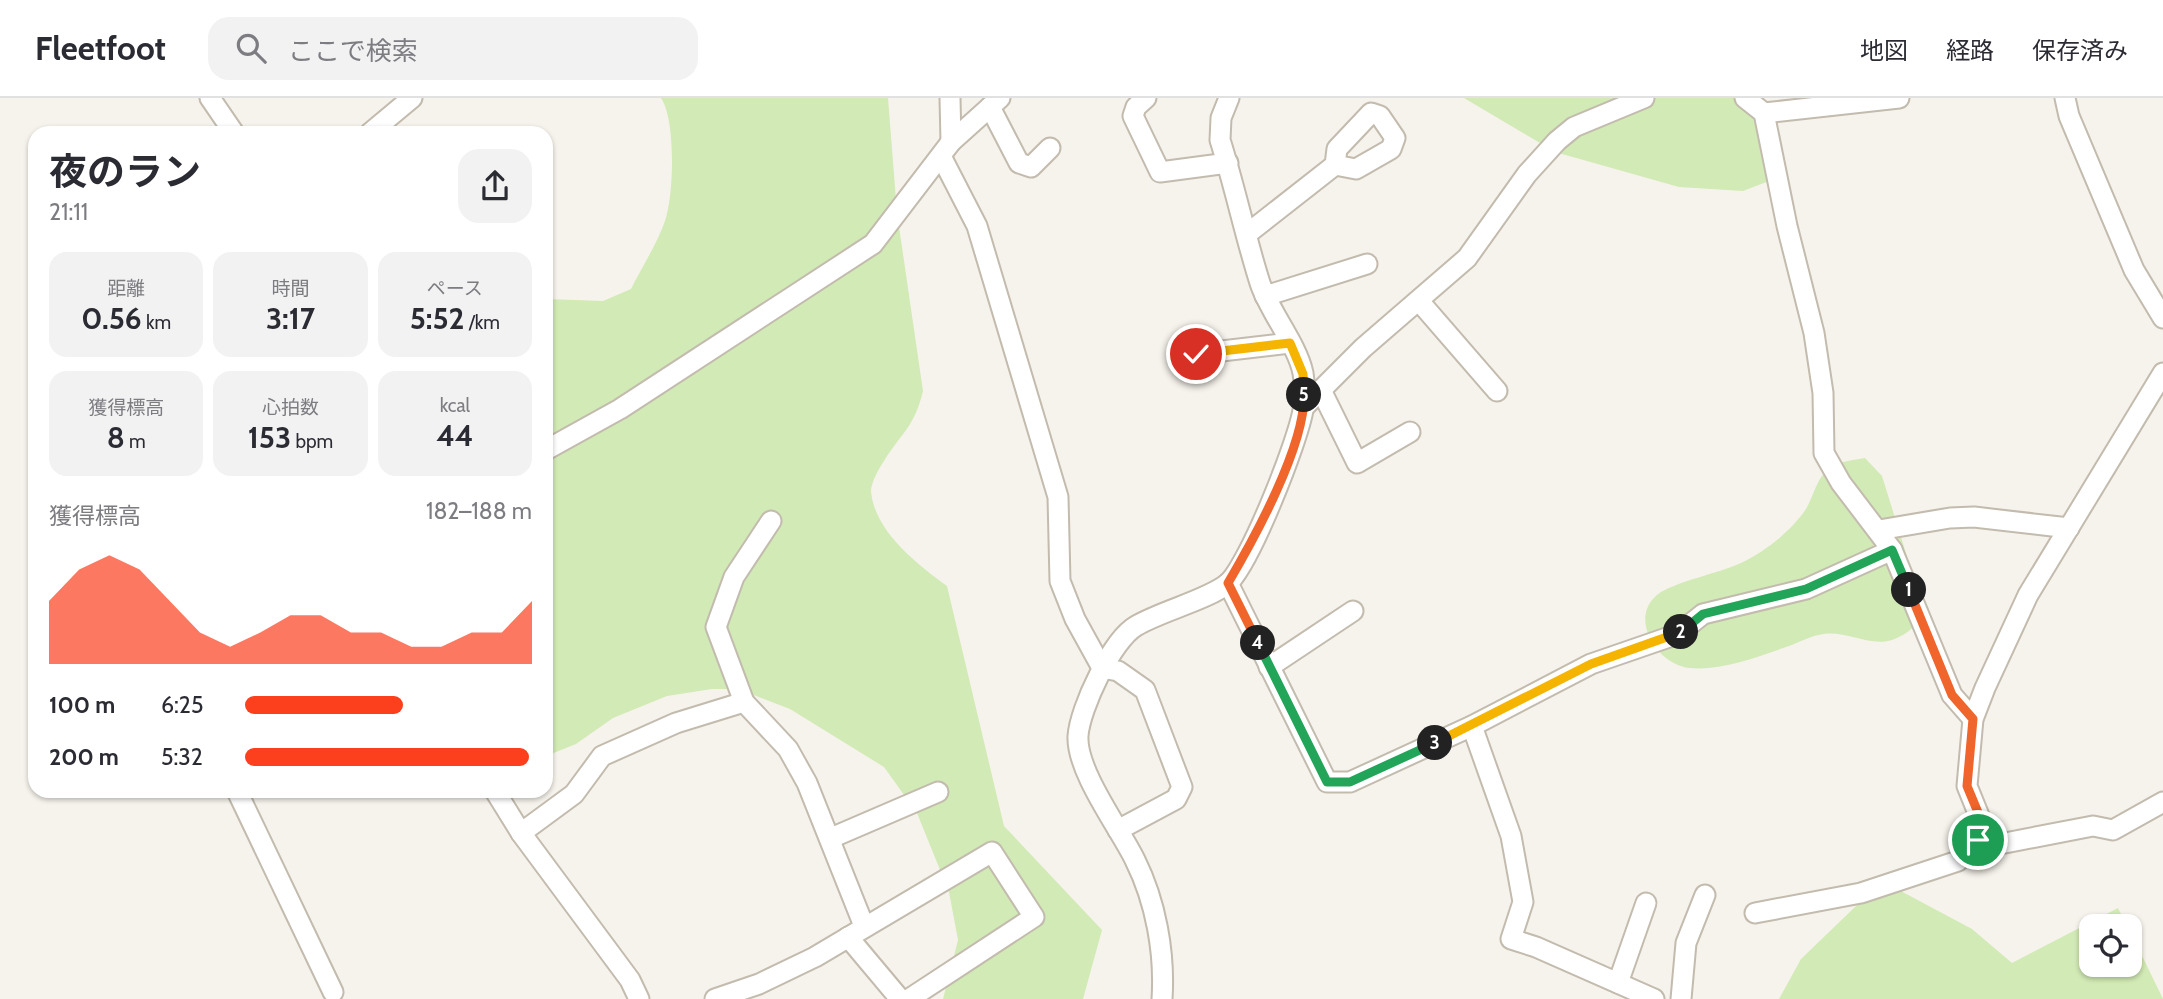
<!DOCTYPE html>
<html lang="ja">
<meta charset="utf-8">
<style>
:root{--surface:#fff;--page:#f2f2f3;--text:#2b2b33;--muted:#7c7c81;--line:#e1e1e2;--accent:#fc3f1d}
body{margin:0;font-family:Cabin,"Noto Sans JP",sans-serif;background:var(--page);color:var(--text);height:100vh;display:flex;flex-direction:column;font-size:26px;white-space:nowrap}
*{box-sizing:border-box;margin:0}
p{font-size:23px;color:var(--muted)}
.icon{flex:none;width:38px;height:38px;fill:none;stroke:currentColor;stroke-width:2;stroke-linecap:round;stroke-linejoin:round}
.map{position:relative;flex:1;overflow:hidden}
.drawer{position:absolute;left:28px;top:28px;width:525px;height:672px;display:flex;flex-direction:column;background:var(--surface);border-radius:21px;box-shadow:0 2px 5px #0004}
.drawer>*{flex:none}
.controls{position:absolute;left:2079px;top:816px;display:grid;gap:14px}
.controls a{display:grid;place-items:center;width:63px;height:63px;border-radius:14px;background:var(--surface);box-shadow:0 2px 5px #0004;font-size:35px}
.pin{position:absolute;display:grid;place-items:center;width:60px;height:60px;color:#fff;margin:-30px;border:4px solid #fff;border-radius:50%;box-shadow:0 2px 7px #0007}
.km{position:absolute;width:35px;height:35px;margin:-18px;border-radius:50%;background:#222;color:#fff;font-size:19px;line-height:35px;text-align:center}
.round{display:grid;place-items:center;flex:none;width:74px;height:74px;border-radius:21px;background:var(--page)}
.head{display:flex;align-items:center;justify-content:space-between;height:119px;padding:0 21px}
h1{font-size:38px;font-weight:700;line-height:52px}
.stats{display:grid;grid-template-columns:repeat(3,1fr);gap:10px;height:119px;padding:7px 21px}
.stats div{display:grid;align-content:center;border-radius:18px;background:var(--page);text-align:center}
.stats b{font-size:30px;font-weight:700}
.stats small{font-size:19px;font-weight:400}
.stats p{font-size:19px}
.chart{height:196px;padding:14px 21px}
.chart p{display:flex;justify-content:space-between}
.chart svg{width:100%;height:126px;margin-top:7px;fill:var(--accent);opacity:.7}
ul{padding:0 21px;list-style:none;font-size:23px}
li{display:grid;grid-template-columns:112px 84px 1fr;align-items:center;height:52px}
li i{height:18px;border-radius:9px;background:var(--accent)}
header{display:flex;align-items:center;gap:42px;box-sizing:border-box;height:98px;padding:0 35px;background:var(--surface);border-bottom:2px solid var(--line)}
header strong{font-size:33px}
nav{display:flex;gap:38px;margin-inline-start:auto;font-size:24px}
.search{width:490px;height:63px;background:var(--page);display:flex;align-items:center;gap:18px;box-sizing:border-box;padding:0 24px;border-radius:21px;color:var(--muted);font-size:26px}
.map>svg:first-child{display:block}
.green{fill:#d2eab5}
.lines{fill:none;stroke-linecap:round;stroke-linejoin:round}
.minor-casing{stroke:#c2bbae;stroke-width:23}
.minor{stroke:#fff;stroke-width:19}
.split-1-casing{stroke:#fff;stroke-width:14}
.split-2-casing{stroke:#fff;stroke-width:14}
.split-3-casing{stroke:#fff;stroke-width:14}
.split-4-casing{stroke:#fff;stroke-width:14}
.split-5-casing{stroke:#fff;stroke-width:14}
.split-6-casing{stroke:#fff;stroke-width:14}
.split-1{stroke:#f0652b;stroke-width:9}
.split-2{stroke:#22a559;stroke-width:9}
.split-3{stroke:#f5b400;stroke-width:9}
.split-4{stroke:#22a559;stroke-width:9}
.split-5{stroke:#f0652b;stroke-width:9}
.split-6{stroke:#f5b400;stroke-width:9}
</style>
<header>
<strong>Fleetfoot</strong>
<div class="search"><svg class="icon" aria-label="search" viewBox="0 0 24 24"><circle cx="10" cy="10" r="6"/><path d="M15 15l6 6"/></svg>ここで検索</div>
<nav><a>地図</a><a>経路</a><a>保存済み</a></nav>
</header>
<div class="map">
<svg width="2163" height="901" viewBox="0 0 2163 901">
<rect width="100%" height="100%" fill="#f6f3ec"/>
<!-- green -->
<g class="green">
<path d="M661,0H888L897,115L923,293C914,330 902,334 884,363C879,370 871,385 871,393C874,433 918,467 947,488L1004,728L1102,832L1083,901H943L958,842L949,794L917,715L884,669L790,611L738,591H712L667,598L613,620L576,646L546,658V201L603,203L631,191C642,169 657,146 665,123C674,97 676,22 661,0Z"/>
<polygon points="1464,0 1737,0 1765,32 1769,83 1743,93 1679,89 1555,54"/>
<path d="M1865,360L1882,378L1923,510C1918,527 1909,536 1892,542C1871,549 1846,533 1824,536C1812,537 1800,544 1789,548C1760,558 1721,573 1690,570C1658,567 1628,521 1657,497C1673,484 1720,475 1741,465C1766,453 1791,433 1806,411C1814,398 1816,380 1830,370C1839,363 1854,362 1865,360Z"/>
<polygon points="1882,783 1972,831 2012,865 2118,810 2127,828 2091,828 2091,866 2130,866 2130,833 2163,901 1779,901 1801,861"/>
</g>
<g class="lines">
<!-- minor casing -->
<g class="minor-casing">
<g id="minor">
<polyline points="210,0 234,35"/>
<polyline points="950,0 951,44"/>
<polyline points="1146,0 1136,9 1133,18 1160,74 1228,65"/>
<polyline points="1745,0 1764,15 1787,128 1814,235 1823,295 1824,355 1841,385 1892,452 1952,597 1973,621"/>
<polyline points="2065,0 2069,18 2134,172 2163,220"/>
<polyline points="990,9 1019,65 1031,69 1050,50"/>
<polyline points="1764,15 1899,0"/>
<polyline points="370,35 412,0"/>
<polyline points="942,60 977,128 1058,399 1060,483 1075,521 1102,570 1118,573 1145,592 1182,689 1176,701 1118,732"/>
<polyline points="1247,136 1335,67 1337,51 1371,15 1380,18 1395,40 1391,51 1356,71 1335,67"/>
<polyline points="1265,198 1367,166"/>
<polyline points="1419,203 1497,293"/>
<polyline points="1196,256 1290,245"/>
<polyline points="1321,292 1357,365 1410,334"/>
<polyline points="1304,309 1363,250 1467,160 1527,76 1557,43 1574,29 1644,0"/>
<polyline points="546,352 620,311 873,146 951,44 1000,0"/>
<polyline points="771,423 734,479 716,529 744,604 788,651 807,685 864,828"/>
<polyline points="1879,432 1950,420 1974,419 2069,430"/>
<polyline points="1228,485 1327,684 1350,684 1472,628 1591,566 1678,536 1703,516 1806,491 1892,452"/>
<polyline points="1269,569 1353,513"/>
<polyline points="1472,628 1511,738 1523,804 1511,841 1536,849 1654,901"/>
<polyline points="237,693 333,894"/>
<polyline points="495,693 521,735 630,882 639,901"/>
<polyline points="1980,734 2005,745 2093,728 2113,732 2163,704"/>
<polyline points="521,735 574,696 602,658 676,625 744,604"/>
<polyline points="831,740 938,694"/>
<polyline points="1755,815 1861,795 1958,763 1978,742 1982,725 1967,688 1973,621 1985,590 2028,497 2163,275"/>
<polyline points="848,839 900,901"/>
<polyline points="1618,885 1646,805"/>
<polyline points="715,901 759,886 815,859 992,754 1034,819 909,901"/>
<path d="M1162,901C1165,855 1156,804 1135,762C1120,731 1076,673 1078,638C1080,610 1112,542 1136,528C1161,513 1207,502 1227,486C1249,468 1298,343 1303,312C1305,302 1305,286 1303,275C1297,246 1270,215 1260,185C1245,138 1235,89 1220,42L1221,20L1229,0"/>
<polyline points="1681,901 1686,845 1705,797"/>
</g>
</g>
<!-- minor -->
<use href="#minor" class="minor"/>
</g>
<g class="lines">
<!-- split-1 casing -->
<g class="split-1-casing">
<polyline id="split-1" points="1909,492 1952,597 1973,621 1967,688 1982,724 1978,742"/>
</g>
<!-- split-2 casing -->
<g class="split-2-casing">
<polyline id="split-2" points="1681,534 1703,516 1806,491 1892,452 1909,492"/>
</g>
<!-- split-3 casing -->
<g class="split-3-casing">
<polyline id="split-3" points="1435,645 1591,566 1681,534"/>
</g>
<!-- split-4 casing -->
<g class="split-4-casing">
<polyline id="split-4" points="1258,545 1327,684 1350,684 1435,645"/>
</g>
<!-- split-5 casing -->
<g class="split-5-casing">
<path id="split-5" d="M1258,545L1228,485C1254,441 1305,348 1304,297"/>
</g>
<!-- split-6 casing -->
<g class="split-6-casing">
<polyline id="split-6" points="1196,256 1290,245 1303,276 1304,297"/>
</g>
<!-- split-1 -->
<use href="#split-1" class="split-1"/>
<!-- split-2 -->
<use href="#split-2" class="split-2"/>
<!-- split-3 -->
<use href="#split-3" class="split-3"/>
<!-- split-4 -->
<use href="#split-4" class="split-4"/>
<!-- split-5 -->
<use href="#split-5" class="split-5"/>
<!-- split-6 -->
<use href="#split-6" class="split-6"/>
</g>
</svg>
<div class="controls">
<a><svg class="icon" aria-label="locate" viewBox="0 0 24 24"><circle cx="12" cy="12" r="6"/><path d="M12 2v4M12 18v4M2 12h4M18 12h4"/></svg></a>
</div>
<div class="pin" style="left:1978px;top:742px;background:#1e9e55"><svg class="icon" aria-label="arrive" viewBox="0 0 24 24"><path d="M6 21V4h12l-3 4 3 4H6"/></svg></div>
<div class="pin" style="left:1196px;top:256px;background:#d93025"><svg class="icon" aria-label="check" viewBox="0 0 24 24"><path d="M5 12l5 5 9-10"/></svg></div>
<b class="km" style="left:1909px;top:492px">1</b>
<b class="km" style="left:1681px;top:534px">2</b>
<b class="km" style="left:1435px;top:645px">3</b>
<b class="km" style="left:1258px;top:545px">4</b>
<b class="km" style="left:1304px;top:297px">5</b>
<section class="drawer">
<div class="head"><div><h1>夜のラン</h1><p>21:11</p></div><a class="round"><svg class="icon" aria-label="share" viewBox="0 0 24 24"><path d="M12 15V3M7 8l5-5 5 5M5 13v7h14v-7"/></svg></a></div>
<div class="stats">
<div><p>距離</p><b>0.56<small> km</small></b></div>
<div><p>時間</p><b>3:17</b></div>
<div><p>ペース</p><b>5:52<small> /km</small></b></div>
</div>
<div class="stats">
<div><p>獲得標高</p><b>8<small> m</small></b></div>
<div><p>心拍数</p><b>153<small> bpm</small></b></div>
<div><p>kcal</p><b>44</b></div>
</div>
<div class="chart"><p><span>獲得標高</span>182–188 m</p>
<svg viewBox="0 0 160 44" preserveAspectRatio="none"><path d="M0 44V22L10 11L20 6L30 11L40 22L50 33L60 38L70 33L80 27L90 27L100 33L110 33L120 38L130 38L140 33L150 33L160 22V44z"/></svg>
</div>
<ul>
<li><b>100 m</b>6:25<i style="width:55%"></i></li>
<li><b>200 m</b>5:32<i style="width:99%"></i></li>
</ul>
</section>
</div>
